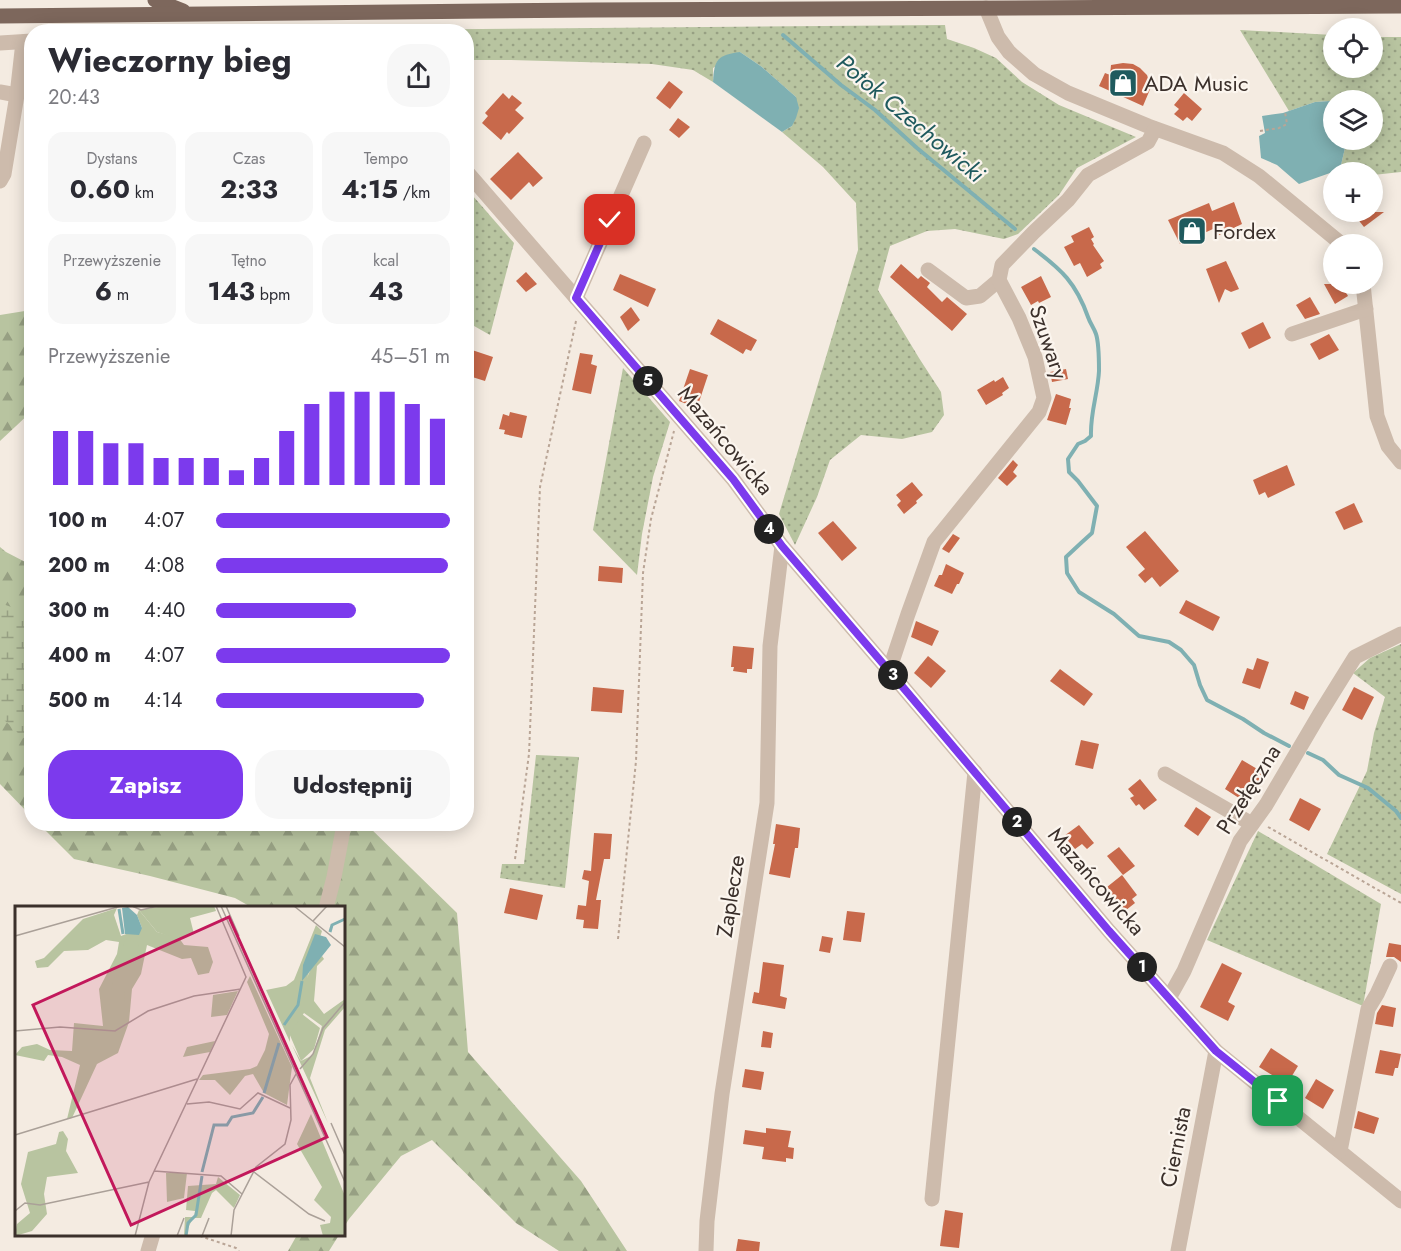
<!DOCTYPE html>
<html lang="pl">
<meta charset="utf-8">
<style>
:root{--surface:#fff;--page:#f7f7f7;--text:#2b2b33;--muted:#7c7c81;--accent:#7c3aed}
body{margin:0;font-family:Jost,sans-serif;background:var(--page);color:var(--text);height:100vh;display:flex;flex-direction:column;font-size:22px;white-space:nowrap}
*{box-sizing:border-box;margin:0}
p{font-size:20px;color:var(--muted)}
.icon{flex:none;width:33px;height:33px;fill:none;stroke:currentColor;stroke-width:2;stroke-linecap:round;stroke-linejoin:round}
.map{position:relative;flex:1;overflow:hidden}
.panel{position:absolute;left:24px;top:24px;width:450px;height:807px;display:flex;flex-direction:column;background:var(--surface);border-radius:24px;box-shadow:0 3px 15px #0003}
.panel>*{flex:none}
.fabs{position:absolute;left:1323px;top:18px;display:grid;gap:12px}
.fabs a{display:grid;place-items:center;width:60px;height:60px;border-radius:50%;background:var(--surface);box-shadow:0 3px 15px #0003;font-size:30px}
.pin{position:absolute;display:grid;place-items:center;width:51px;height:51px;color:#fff;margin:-26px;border-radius:12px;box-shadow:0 3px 9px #0006}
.km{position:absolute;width:30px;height:30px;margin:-15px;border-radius:50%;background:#222;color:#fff;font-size:16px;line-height:30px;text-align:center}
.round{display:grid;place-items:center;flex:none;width:63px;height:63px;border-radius:24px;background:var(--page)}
.summary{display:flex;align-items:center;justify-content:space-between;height:102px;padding:0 24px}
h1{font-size:33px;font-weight:700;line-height:45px}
.stats{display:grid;grid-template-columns:repeat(3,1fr);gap:9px;height:102px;padding:6px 24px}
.stats div{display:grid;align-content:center;border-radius:15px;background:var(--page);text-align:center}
.stats b{font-size:26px;font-weight:700}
.stats small{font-size:16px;font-weight:400}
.stats p{font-size:16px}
.chart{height:168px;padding:12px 24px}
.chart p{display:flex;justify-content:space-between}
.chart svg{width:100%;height:108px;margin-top:6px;stroke:var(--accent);stroke-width:6}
.cta{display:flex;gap:12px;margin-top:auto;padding:12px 24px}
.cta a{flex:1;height:69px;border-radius:24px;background:var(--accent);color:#fff;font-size:24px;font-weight:700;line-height:69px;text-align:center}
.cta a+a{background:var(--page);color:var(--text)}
ul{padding:0 24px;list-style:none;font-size:20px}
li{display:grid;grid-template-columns:96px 72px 1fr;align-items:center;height:45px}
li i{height:15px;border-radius:8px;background:var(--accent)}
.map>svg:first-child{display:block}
.grass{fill:url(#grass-dots)}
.forest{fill:url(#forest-firs)}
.wetland{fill:url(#wetland-marsh)}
.water{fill:#7fb0b2}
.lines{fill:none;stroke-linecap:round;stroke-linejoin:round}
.stream{stroke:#7fb0b2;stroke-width:4}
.building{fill:#c8694b}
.path{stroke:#b9a596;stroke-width:2;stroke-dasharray:3 3;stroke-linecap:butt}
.minor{stroke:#cdbbac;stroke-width:15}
.major{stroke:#7d675c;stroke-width:15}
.route-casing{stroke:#fff;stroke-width:12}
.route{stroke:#7c3aed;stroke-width:8}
.labels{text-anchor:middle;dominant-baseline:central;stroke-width:4.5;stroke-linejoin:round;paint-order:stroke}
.poi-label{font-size:22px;fill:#3b302b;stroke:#fbf5ee;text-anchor:start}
.street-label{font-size:22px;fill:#3b302b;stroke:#fbf5ee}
.water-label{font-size:24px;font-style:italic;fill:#1f5a5e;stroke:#fbf5ee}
.inset-river{fill:none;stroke:#7fb0b2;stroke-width:3}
.inset-road{fill:none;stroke:#aaa098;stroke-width:1.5}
.view{fill:#c2185b;fill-opacity:0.15;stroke:#c2185b;stroke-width:3}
.inset-edge{fill:none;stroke:#3b302b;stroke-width:3}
</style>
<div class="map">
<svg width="1401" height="1251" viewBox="0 0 1401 1251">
<defs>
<pattern id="grass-dots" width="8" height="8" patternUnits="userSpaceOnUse" patternTransform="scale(1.5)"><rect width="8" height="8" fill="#b8c4a0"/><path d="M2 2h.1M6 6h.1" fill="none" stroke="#97a083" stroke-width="1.8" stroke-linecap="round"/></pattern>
<pattern id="forest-firs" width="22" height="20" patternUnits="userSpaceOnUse" patternTransform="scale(1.5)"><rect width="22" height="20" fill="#b8c4a0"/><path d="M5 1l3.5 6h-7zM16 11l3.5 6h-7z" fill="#97a083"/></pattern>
<pattern id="wetland-marsh" width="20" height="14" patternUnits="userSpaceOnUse" patternTransform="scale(1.5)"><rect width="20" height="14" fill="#b8c4a0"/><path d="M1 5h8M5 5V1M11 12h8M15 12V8" fill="none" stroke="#97a083"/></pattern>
</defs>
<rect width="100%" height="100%" fill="#f4ebe1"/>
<!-- grass -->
<g class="grass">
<polygon points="945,25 947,39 974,48 996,58 1022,82 1059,105 1136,137 1077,168 1059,195 1018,234 1004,239 955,229 927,231 890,246 878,290 919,358 941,392 944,415 932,432 902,439 861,435 830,460 817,497 795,545 779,514 858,250 856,203 823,167 782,132 792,126 796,97 762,67 740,52 713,68 713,82 693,70 652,64 511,60 467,60 466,32 363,32 363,30"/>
<polygon points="1240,30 1333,35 1334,68 1372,68 1373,37 1401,37 1401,172 1373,175 1372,172 1355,172 1341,165 1345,148 1343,140 1372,140 1372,100 1334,100 1333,111 1329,101 1315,102 1289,111"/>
<polygon points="466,188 514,243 490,335 467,322"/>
<polygon points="623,368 670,422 653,477 642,534 637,575 593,530"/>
<polygon points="1401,644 1401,894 1327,854 1367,771 1374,733 1385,697 1353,673 1370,658"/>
<polygon points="536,755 579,757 565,888 500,878 502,864 524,864"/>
<polygon points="1258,831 1381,904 1363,1006 1207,940"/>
</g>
<!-- forest -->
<g class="forest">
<polygon points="31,310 31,412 0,441 0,315"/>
<polygon points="0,547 6,552 31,565 31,816 0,784"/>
<polygon points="39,824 366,824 457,913 468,1052 581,1181 627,1251 559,1251 516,1223 432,1140 401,1156 349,1219 344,1227 344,908 251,907 235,898 150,876 74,859"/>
<polygon points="297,1235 297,1234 339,1235 329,1251 288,1251"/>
</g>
<!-- wetland -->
<polygon class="wetland" points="0,603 31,614 31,744 20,735 0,716"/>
<!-- water -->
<g class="water">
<path d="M740,52L762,67L796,97L799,108L796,118L792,126L782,132L713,82C714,59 718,55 740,52Z"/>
<polygon points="1330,101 1333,111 1334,140 1343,140 1345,148 1341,165 1330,173 1299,184 1277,165 1261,158 1259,136 1265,133 1262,116 1283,113 1315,102"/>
</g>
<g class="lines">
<!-- stream -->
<g class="stream">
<polyline points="783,35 841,85 875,110 917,148 1015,229"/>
<path d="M1034,249C1062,270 1076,283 1088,317C1090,323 1094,328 1096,334C1099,343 1099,361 1099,371C1098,393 1090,413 1091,436L1085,441L1078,444L1068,459L1069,472L1078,481L1097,506L1092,533L1081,543L1066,557L1067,573L1079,592L1114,614L1139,636L1169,642L1181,650L1194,665L1200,685L1207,700L1243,719L1264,733L1289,746"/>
<polyline points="1308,753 1323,760 1339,775 1368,788 1396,811 1401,818"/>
</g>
</g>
<!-- building -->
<g class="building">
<polygon points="1123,63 1133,64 1140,68 1147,75 1151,87 1143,106 1099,86 1105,73 1110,75 1111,65"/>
<polygon points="669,81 683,92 670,109 656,98"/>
<polygon points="503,93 509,99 512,95 522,103 515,110 524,118 509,134 507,132 501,140 482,123 488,116 485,113"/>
<polygon points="1184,93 1202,109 1192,121 1187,117 1183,121 1174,114 1179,109 1174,105"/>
<polygon points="678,118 690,127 679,138 669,130"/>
<polygon points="518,152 543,178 533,187 529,182 511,200 490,179"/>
<polygon points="1234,202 1242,224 1217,236 1213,229 1180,244 1168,220 1209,203 1212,211"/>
<polygon points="1352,212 1384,212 1364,227"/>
<polygon points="1089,227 1094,237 1091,239 1094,244 1093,245 1104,261 1100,264 1102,268 1087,277 1080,263 1074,266 1064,247 1074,242 1071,236"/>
<polygon points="1226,261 1239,289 1231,292 1225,289 1219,303 1206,269"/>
<polygon points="901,264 918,279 921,276 930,283 927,287 942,302 947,297 967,314 952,331 890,277"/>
<polygon points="526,272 537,284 526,292 516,281"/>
<polygon points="620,274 656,289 648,307 613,290"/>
<polygon points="1041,276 1051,297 1039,303 1038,301 1031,305 1021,287"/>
<polygon points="1324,284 1341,284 1348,296 1335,304"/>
<polygon points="1310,297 1320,314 1305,319 1296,305"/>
<polygon points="631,307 640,320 628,331 620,317"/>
<polygon points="718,319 757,340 751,351 746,349 743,354 710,334"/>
<polygon points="1263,322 1271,338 1249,349 1241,333"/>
<polygon points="1329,334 1339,350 1319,360 1310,344"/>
<polygon points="469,349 493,357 485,381 469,376 471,368 466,366 466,356"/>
<polygon points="580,353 593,355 591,364 597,366 591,394 572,390"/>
<polygon points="690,369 708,375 697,408 679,401"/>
<polygon points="1066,369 1068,379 1052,382 1050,372"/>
<polygon points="1003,377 1009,388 1002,393 1003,395 986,405 977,390 994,380 995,382"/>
<polygon points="1056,394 1071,399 1069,408 1071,408 1066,425 1047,420"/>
<polygon points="510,412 527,416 522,438 504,434 505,430 499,429 503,414 509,416"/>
<polygon points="1013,460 1018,465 1013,472 1017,476 1007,486 998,478"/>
<polygon points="1287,465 1295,485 1268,498 1265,492 1259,495 1253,480"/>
<polygon points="912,482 923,495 916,501 917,503 904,514 897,505 901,501 896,495"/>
<polygon points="1354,503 1363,522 1344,530 1335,512"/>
<polygon points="833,521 857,548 842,561 818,533"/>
<polygon points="1145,531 1179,571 1160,587 1152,577 1145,583 1138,575 1145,569 1126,547"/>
<polygon points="953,534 960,538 949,553 942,549"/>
<polygon points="946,564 964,573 959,584 957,584 952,594 934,586 939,575 942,575"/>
<polygon points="599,566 623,568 622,583 598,581"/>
<polygon points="1186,600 1220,617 1213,631 1179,613"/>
<polygon points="916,621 939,631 932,646 911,637"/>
<polygon points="733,646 754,648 752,669 747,669 747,673 733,671 734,667 731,667"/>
<polygon points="928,656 946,671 931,688 914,673"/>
<polygon points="1257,658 1269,662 1260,689 1242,683 1247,668 1253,670"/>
<polygon points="1060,669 1093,694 1084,706 1050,681"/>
<polygon points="593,687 624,690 622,713 591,711"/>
<polygon points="1354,687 1374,697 1362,720 1342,710"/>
<polygon points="1295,691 1309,697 1304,710 1290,704"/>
<polygon points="1081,740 1099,744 1093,769 1075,765"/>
<polygon points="1242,760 1264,773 1253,793 1245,789 1239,798 1225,789"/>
<polygon points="1140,779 1157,800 1144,810 1139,804 1136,806 1130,798 1134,796 1128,789"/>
<polygon points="1300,798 1321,809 1309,831 1289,820"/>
<polygon points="1196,807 1211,817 1198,836 1184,826"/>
<polygon points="776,824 800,828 798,848 795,848 790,878 769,874 775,844 773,844"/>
<polygon points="1079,825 1094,843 1087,849 1082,844 1075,849 1064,836"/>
<polygon points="594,833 612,834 610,859 604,859 596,900 601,900 598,929 583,928 584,920 576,919 578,905 586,906 589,881 582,879 584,870 591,871"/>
<polygon points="1119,847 1135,866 1123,875 1107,856"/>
<polygon points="1122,875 1137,895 1132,899 1135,903 1121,914 1107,896 1111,892 1107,887"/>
<polygon points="510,888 543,895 537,920 504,913"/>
<polygon points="847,911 865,913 861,942 843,940"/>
<polygon points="822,936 833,938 830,953 819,951"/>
<polygon points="1389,943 1401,945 1401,962 1394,957 1386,957"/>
<polygon points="763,962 784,965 780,996 787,998 785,1009 752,1003 754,992 759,993"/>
<polygon points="1222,963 1242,973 1228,1002 1235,1006 1228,1021 1200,1007"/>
<polygon points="1382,1005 1396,1008 1393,1027 1375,1024 1377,1013"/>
<polygon points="763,1031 773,1033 771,1048 761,1047"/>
<polygon points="1271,1048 1298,1066 1287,1084 1259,1067"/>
<polygon points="1380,1050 1401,1054 1398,1068 1395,1068 1393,1076 1375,1073"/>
<polygon points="745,1069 764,1072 761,1090 742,1087"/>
<polygon points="1316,1079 1334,1090 1323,1109 1305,1098"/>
<polygon points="1358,1111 1379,1118 1374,1134 1354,1128"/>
<polygon points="766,1128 791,1131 788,1147 794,1148 793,1159 786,1158 786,1162 762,1159 764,1147 743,1144 745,1130 766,1133"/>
<polygon points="945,1210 963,1213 959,1248 940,1246"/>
<polygon points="738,1239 760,1242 759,1251 736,1251"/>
</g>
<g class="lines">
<!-- path -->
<g class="path">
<polyline points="1260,131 1279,128 1287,124 1285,112"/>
<polyline points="1268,827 1401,903"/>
<polyline points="515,859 529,754 540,487 576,321"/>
<polyline points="618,939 636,761 643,573 651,519 674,431"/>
<polyline points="194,1234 236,1248 239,1251"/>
</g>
<!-- minor -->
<g class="minor">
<polyline points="986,8 998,37 1009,52 1034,74 1068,93 1148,126 1223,153 1259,176 1338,241 1340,244"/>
<polyline points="0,43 32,41"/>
<polyline points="0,92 17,95"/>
<polyline points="466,171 733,479 782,546 885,666 1109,931 1216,1051 1401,1201"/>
<polyline points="0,181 4,174 17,95 23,42"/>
<polyline points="928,270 966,298 980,296 999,280"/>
<polyline points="1363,284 1377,416 1388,446 1401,462"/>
<polyline points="576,298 644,143"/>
<polyline points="1292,334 1366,309"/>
<polyline points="889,671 908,614 934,542 1039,412 1044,398 1035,357 1019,318 999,280 1002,265 1034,232 1068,200 1088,175 1148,142 1155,129"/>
<polyline points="1165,774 1252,824"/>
<polyline points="326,908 334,877 343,830 343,824"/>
<polyline points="1169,998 1184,971 1240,841 1266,805 1319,715 1355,657 1401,634"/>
<polyline points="1340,1151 1368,1009 1377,994 1390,966"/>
<polyline points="932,1199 975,772"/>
<polyline points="148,1251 153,1234"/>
<polyline points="706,1251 707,1221 722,1094 767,803 770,646 782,546"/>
<polyline points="1178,1251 1216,1051"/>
</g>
<!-- major -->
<g class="major">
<polyline points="155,0 183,11"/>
<polyline points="0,16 593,10 1401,6"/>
</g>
</g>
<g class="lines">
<!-- route casing -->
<g class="route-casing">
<polyline id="route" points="610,220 576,298 733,479 782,546 885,666 1109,931 1216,1051 1278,1101"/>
</g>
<!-- route -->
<use href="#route" class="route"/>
</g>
<!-- icons -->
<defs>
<g id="shop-square" transform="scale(1.5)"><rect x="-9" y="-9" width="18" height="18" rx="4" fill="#1f5a5e" stroke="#fbf5ee"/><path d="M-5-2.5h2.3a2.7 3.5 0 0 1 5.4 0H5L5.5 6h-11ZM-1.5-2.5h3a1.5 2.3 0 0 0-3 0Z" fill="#fff"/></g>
</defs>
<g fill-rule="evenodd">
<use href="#shop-square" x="1123" y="83"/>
<use href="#shop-square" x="1192" y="231"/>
</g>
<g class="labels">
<!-- poi labels -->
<g class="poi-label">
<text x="1144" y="83">ADA Music</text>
<text x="1213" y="231">Fordex</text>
</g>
<!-- street labels -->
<g class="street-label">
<text transform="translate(1049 342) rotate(71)">Szuwary</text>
<text transform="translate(726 440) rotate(50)">Mazańcowicka</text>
<text transform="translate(1248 789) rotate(-58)">Przełęczna</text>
<text transform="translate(1097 881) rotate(49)">Mazańcowicka</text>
<text transform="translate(730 896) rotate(-81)">Zaplecze</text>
<text transform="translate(1175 1147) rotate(-79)">Ciernista</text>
</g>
<!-- water labels -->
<g class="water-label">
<text transform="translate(911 118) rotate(40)">Potok Czechowicki</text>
</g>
</g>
<!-- overview -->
<g transform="translate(15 906)">
<rect width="330" height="330" fill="#f4ebe1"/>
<path d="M149,0H199L201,5L175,12L179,28L162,33L142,26L124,4ZM235,70L277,161L272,199L249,187L238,168L230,170L215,189L200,174H184L188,169L235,163L242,160L250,144L254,128L232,76ZM223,85L212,109L196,111L198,89ZM287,108L305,122L299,143L286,155L274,127ZM200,135L195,146L168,151L172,141ZM296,208L330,290V330H308L305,319L315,317L316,311L299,294L307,281L282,238ZM151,267H172L169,292L152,296ZM203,271L225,289L219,302L201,284L197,287L186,312H178L169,330L170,311H179L180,305L171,304L173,280L201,278Z" fill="#b8c4a0"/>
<path d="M102,2L99,9L106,30L127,22L122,9L124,4L142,26L164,32L169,39L193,41L198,56L194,67L183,69L176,52L167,53L132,39L126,68L117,83L114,116L103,147L82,158L57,212L52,213L65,159L47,151L33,149L29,155L0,149L7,141L22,138L35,144L57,145L59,117L88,120L84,83L102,48L104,36L91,34L73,44L49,45L33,61L22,62L20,55L29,52L68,13ZM301,19L307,25L292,72L298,57L307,50L309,53L302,60L299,95L309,108L330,93V101L310,124L295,172L313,217L277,139L286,155L298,149L307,120L289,107L275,127V136L251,84L271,80L279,74ZM48,225L53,233L51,245L63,267L32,271L29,288L32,308L17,325L0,330L2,318L15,307L6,278L13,246L41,238L44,226Z" fill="#b8c4a0"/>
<path d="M110,33L124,37L119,66L110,81L109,100L105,101L100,99L96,83Z" fill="#b8c4a0"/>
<path d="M113,1L122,9L127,22L124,29L110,28L107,2ZM300,28L311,31L316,39L287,75L288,59Z" fill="#7fb0b2"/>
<path class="inset-river" d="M104,3L108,28M315,26L317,19L330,13M269,119L283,99L287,75M249,187L264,137M187,266L199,219H212L217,211L238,207L248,191M171,330L173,317L181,309L187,270"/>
<path class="inset-road" d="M117,0L126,4L143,0M206,0L330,276M211,0L224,30M279,0L330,41M298,15L312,0M0,30L106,0M0,125L45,121L100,125L133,105L179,90L226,83M285,163L298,148L308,122L330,96M172,198L194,196L225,203L243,187L275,202M316,217L330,249M0,229L182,173M139,265L206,270L227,288M239,266L294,308L310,315M0,305L10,297L25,299L134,276M120,330L134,276L231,71L201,0M162,330L169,312M187,330L194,312M216,330L219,304L241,261L270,238L276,214L275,179L281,168"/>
<path class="view" d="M214,11L312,231L116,319L18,99Z"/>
<rect width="330" height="330" class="inset-edge"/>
</g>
</svg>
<div class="fabs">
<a><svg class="icon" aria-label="locate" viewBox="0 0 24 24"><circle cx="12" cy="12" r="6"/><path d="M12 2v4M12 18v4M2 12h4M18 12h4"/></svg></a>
<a><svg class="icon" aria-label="layers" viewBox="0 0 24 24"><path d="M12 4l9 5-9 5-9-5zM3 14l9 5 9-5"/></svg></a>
<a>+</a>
<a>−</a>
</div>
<div class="pin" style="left:1278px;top:1101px;background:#1e9e55"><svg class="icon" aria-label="arrive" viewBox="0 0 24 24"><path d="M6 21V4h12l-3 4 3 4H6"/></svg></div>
<div class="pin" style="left:610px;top:220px;background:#d93025"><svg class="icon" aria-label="check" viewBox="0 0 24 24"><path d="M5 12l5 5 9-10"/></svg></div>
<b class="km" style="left:1142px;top:967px">1</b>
<b class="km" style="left:1017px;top:822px">2</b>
<b class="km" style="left:893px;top:675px">3</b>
<b class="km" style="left:769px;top:529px">4</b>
<b class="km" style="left:648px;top:381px">5</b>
<section class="panel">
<div class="summary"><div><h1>Wieczorny bieg</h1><p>20:43</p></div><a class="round"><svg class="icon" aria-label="share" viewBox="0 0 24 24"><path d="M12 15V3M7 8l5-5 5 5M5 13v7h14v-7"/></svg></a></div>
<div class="stats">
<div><p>Dystans</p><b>0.60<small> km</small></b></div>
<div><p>Czas</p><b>2:33</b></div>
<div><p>Tempo</p><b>4:15<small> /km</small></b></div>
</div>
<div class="stats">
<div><p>Przewyższenie</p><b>6<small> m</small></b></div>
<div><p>Tętno</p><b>143<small> bpm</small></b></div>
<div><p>kcal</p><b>43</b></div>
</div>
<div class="chart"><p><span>Przewyższenie</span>45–51 m</p>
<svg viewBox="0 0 160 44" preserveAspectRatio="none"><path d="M5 44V22M15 44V22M25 44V27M35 44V27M45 44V33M55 44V33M65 44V33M75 44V38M85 44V33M95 44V22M105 44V11M115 44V6M125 44V6M135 44V6M145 44V11M155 44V17"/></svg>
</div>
<ul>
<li><b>100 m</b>4:07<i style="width:100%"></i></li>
<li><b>200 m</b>4:08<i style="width:99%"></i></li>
<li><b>300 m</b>4:40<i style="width:60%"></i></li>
<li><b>400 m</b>4:07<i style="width:100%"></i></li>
<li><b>500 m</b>4:14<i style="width:89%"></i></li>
</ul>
<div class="cta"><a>Zapisz</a><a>Udostępnij</a></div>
</section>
</div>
